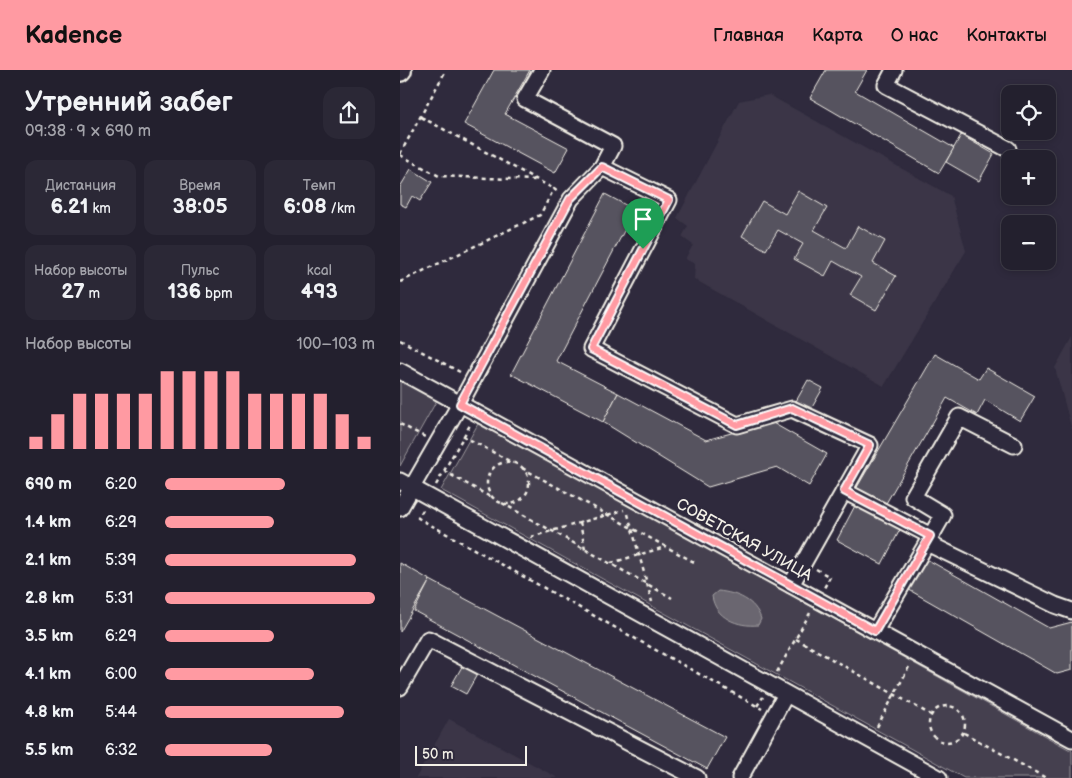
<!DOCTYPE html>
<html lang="ru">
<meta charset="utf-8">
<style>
:root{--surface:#23202e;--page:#2b2836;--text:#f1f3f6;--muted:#a3a3aa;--line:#403e4a;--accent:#ff9aa2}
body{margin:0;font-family:"Balsamiq Sans",sans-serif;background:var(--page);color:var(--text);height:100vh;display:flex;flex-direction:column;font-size:19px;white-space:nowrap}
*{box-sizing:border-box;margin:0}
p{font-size:16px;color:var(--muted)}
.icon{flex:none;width:28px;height:28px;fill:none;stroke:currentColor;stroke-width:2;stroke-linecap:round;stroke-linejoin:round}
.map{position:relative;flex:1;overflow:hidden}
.panel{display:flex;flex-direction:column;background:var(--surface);width:400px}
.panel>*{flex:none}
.controls{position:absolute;left:601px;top:15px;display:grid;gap:10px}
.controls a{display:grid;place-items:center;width:55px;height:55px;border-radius:10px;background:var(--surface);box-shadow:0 2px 8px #0003,0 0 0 1px var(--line);font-size:25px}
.scale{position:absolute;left:15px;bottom:12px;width:112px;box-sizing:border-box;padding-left:5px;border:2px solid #f4f1e8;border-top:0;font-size:14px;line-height:18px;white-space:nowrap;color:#f4f1e8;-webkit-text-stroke:4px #2f2a3d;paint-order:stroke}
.pin{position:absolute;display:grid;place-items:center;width:42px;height:42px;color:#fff;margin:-51px -21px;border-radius:50% 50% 50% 0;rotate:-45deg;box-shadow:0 0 5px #0007}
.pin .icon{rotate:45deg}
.round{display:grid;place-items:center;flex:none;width:52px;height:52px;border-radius:15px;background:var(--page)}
.head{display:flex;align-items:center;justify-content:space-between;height:85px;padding:0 25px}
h1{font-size:28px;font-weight:700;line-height:38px}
.stats{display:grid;grid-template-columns:repeat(3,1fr);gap:8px;height:85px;padding:5px 25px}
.stats div{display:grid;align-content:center;border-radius:12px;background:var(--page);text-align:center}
.stats b{font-size:21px;font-weight:700}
.stats small{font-size:14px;font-weight:400}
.stats p{font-size:14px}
.chart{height:140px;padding:10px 25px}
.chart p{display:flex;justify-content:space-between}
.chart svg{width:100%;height:90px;margin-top:5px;stroke:var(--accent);stroke-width:6}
ul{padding:0 25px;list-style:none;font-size:16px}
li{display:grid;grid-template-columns:80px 60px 1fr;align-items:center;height:38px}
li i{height:12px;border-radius:6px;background:var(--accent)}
header{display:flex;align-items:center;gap:30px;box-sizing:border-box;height:70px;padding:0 25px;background:var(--accent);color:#111}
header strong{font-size:24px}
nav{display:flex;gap:28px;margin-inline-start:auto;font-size:18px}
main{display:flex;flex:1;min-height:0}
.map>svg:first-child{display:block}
.built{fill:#3b3647}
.green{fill:#454050;stroke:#9c989c}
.water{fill:#6a6670;stroke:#a19ea0}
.building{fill:#56525f;stroke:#f4f1e8}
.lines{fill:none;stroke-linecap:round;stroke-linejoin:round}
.minor-casing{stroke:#f4f1e8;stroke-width:19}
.major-casing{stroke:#f4f1e8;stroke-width:24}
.path{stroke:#f4f1e8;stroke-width:2.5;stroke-dasharray:4 4;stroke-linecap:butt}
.minor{stroke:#2f2a3d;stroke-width:15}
.major{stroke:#2f2a3d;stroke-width:20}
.route-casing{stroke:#fff;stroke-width:10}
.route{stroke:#ff9aa2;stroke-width:6}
.labels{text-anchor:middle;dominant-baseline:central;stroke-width:5;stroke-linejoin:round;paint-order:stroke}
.street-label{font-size:16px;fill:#f4f1e8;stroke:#2f2a3d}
</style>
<header>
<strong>Kadence</strong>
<nav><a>Главная</a><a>Карта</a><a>О нас</a><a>Контакты</a></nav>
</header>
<main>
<section class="panel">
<div class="head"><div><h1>Утренний забег</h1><p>09:38 · 9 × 690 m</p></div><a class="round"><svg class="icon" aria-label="share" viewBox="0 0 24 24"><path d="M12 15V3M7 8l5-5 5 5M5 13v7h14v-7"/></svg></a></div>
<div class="stats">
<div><p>Дистанция</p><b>6.21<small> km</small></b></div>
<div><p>Время</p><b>38:05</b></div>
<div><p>Темп</p><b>6:08<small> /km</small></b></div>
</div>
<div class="stats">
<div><p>Набор высоты</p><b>27<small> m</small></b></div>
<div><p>Пульс</p><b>136<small> bpm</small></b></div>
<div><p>kcal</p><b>493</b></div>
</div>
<div class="chart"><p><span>Набор высоты</span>100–103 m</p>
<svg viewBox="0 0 160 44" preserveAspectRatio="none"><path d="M5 44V38M15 44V27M25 44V17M35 44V17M45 44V17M55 44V17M65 44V6M75 44V6M85 44V6M95 44V6M105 44V17M115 44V17M125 44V17M135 44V17M145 44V27M155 44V38"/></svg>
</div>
<ul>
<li><b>690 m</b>6:20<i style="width:57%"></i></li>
<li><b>1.4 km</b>6:29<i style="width:52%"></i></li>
<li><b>2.1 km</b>5:39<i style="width:91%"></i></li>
<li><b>2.8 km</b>5:31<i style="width:100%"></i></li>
<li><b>3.5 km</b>6:29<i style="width:52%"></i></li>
<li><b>4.1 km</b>6:00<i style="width:71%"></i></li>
<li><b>4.8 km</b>5:44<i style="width:85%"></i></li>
<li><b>5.5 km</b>6:32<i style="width:51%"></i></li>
</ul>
</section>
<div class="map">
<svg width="672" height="708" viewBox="0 0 672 708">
<rect width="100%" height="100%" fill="#2f2a3d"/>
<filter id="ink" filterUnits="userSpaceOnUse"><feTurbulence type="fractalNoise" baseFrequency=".02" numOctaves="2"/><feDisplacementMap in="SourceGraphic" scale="10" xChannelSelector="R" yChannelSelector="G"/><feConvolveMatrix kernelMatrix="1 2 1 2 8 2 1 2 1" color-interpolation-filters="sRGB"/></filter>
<g filter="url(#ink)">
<!-- built -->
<g class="built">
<polygon points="369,25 551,126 566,181 484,316 294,209 295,194 285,189 293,175 282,167 288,156 277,148 339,31"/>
<polygon points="672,267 672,360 655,298"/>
<polygon points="49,649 158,708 16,708"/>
</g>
<!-- green -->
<g class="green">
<polygon points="0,310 37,330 0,396"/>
<polygon points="79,352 672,681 672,708 564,708 41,420"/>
</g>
<!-- water -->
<path class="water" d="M318,521C337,523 355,530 361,549L358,555C338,557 315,548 312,526Z"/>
<!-- building -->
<g class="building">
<polygon points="94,0 130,0 105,44 169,78 155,103 64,54"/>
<polygon points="426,0 467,0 455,21 554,78 539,103 410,28"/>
<polygon points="561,65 594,84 579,111 546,92"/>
<polygon points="11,99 32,112 20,131 12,126 6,137 0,134 0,117"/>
<polygon points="398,121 427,138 414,160 446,178 458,156 485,171 473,193 496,206 476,240 450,225 461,207 433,191 425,206 394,189 403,174 378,160 366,180 342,166 362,131 385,144"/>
<polygon points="205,124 235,140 156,291 218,323 203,352 111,304"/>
<polygon points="535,284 579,309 586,298 635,326 620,351 585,330 577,345 547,328 485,435 456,419"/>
<polygon points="408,310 423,318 410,341 395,333"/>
<polygon points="218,323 306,370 371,352 427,384 409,416 377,397 308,417 203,352"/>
<polygon points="459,428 504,452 482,494 437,470"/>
<polygon points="521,486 649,558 672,552 672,600 657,604 504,517"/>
<polygon points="0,493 30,510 0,562"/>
<polygon points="30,510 325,667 307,699 14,541"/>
<polygon points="64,593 79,601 66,624 51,616"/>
</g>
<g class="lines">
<!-- minor casing -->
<g class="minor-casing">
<g id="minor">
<polyline points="142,0 125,29 213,76 202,97"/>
<polyline points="494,0 486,15 608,79"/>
<polyline points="0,301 672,669"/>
<polyline points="0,411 539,708"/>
<polyline points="444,421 531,466"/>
<polyline points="0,438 60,334 171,129 202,97 269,130 191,279 337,355 392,339 470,375 391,515"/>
<polyline points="527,473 543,445 513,427 559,347 614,375"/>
<polyline points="475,561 527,473 655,535 672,541"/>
<polyline points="0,617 28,569 297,708"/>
<polyline points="340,708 386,624"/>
</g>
</g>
<!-- major casing -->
<g class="major-casing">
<polyline id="major" points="0,1 1,0"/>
</g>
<!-- path -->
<g class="path">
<polyline points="21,47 154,119"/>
<polyline points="0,84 46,0"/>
<polyline points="0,85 39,106 135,110"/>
<polyline points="0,212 140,145 154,119 158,122"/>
<polyline points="0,270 60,302"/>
<polyline points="0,354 25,367"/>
<polyline points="63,366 113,393"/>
<circle cx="108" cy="413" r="21"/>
<polyline points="122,398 294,492"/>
<polyline points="44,401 92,428"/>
<polyline points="36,415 70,355"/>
<polyline points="102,433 272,528"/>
<polyline points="23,440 18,448 362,639"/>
<polyline points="228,444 252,532"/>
<polyline points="180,452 185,480"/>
<polyline points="131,467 224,440"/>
<polyline points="211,493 265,477"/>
<polyline points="416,499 430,507 424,518"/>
<polyline points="396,569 531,645"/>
<polyline points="377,602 410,543"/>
<circle cx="547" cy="654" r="18"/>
<polyline points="357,636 363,627"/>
<polyline points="477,657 510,595"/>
<polyline points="564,663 646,708"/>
</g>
<!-- minor -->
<use href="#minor" class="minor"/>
<!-- major -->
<use href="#major" class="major"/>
</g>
</g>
<g class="lines" filter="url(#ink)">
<!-- route casing -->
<g class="route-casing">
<polygon id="route" points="202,97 269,130 191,279 337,355 392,338 470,375 444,421 530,466 475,561 60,334 170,129"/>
</g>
<!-- route -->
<use href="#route" class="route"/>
</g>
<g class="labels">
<!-- street labels -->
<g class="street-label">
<text transform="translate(344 470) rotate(29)">СОВЕТСКАЯ УЛИЦА</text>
</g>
</g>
</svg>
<div class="controls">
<a><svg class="icon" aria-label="locate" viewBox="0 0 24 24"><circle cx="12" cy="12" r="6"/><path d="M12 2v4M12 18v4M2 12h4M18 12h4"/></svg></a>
<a>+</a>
<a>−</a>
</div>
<div class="scale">50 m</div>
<div class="pin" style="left:243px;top:179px;background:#1e9e55"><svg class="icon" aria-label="arrive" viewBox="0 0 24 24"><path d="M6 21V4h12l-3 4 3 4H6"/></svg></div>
</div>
</main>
